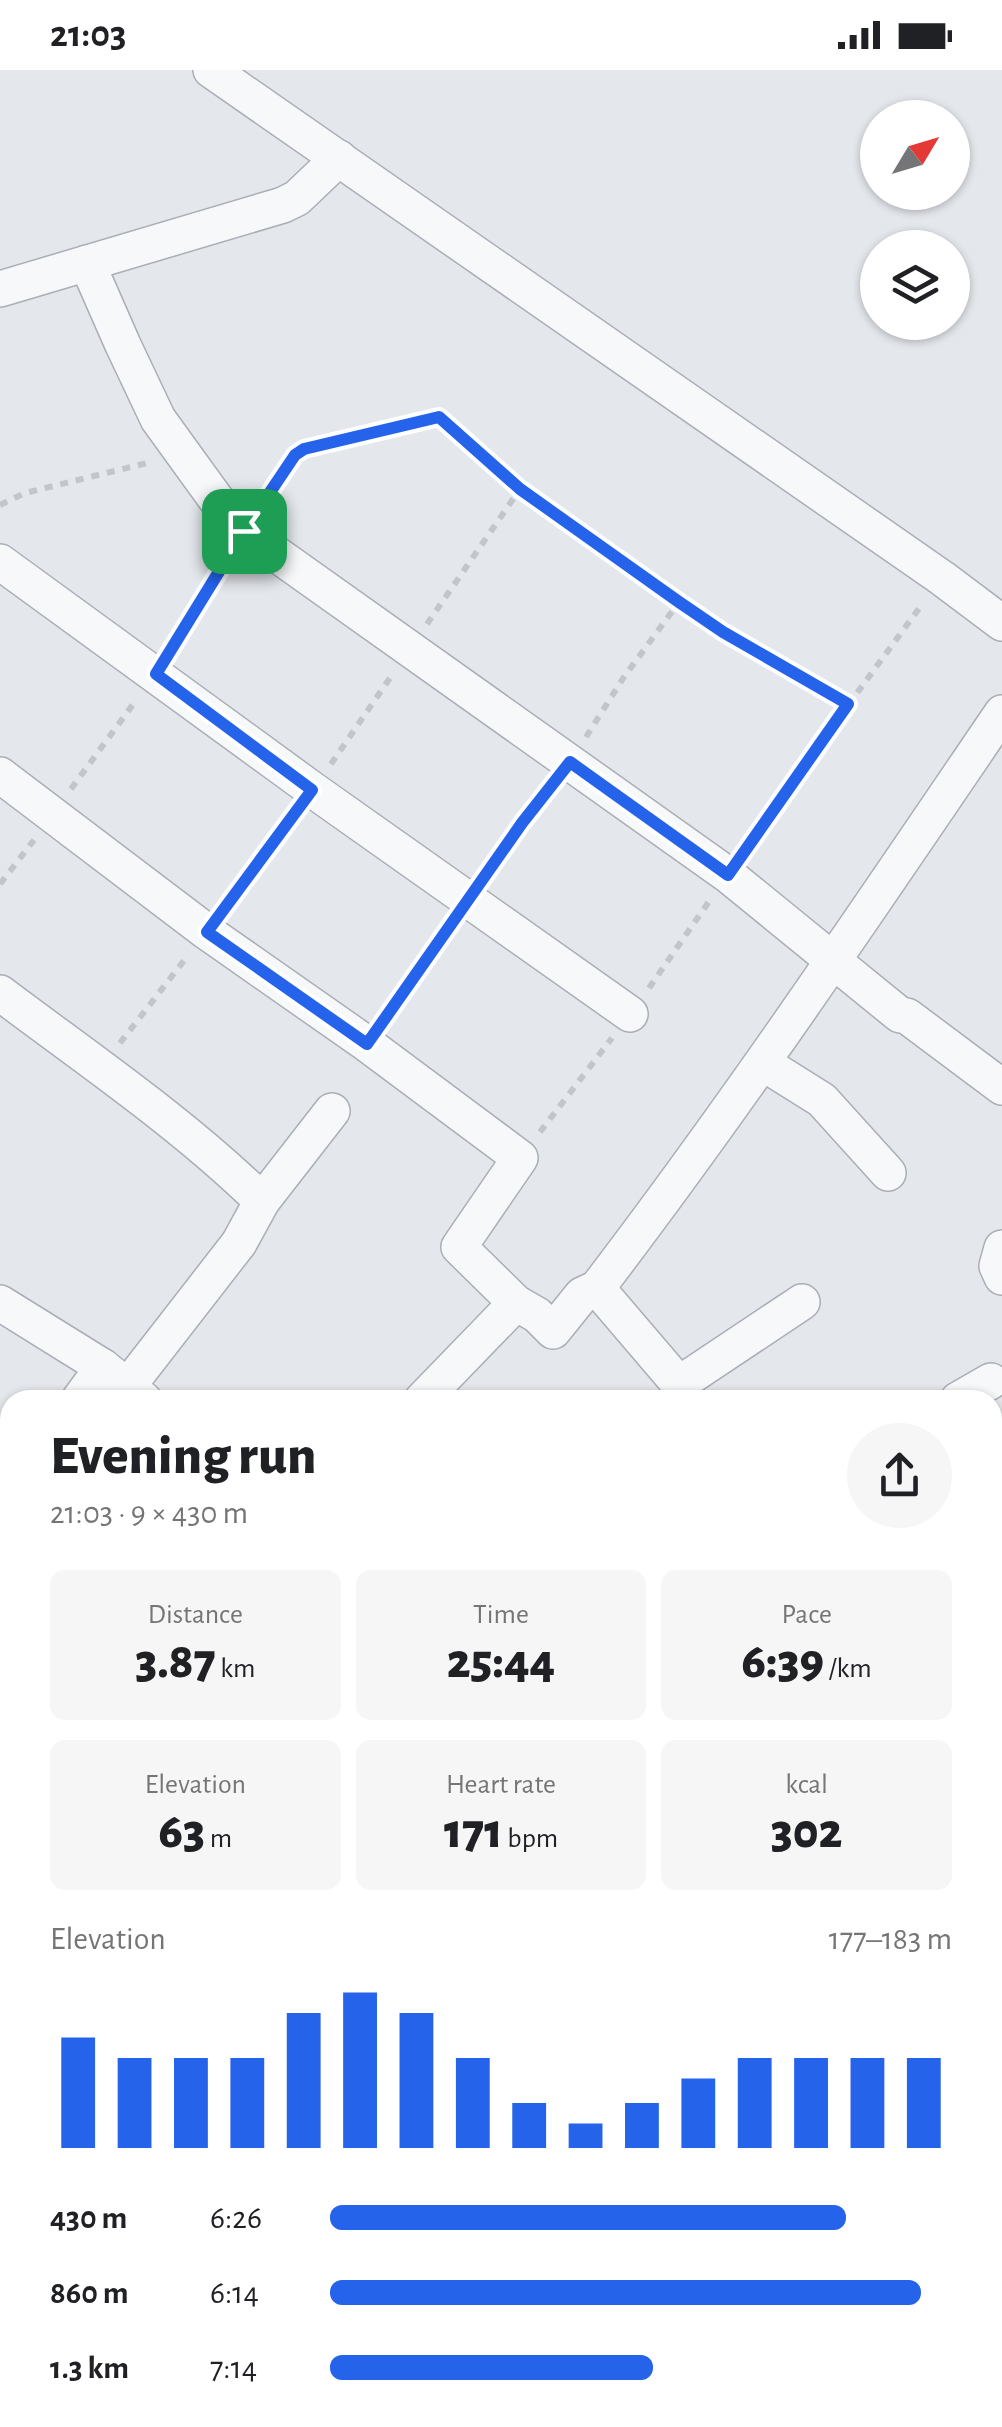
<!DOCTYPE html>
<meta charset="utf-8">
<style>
:root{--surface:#fff;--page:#f6f6f6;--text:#202124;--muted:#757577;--accent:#2563eb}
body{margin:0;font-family:"Alegreya Sans",sans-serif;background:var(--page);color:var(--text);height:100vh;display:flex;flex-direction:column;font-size:38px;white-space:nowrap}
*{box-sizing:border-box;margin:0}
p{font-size:32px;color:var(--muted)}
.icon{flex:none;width:55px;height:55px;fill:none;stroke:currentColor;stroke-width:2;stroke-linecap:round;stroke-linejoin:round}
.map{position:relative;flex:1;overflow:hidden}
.details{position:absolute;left:0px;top:1320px;width:1002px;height:1038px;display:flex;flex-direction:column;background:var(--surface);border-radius:30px 30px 0 0;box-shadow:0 2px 8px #0004}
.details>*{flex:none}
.needle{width:65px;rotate:52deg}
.buttons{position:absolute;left:860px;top:30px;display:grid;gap:20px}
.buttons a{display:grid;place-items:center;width:110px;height:110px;border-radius:50%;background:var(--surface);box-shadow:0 2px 8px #0004;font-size:50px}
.pin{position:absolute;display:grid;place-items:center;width:85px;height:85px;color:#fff;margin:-42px;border-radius:20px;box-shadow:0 5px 15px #0006}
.round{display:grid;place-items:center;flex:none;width:105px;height:105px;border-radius:52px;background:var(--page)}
.head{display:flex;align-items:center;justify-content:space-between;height:170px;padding:0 50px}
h1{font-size:55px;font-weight:800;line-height:75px}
.stats{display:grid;grid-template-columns:repeat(3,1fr);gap:15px;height:170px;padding:10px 50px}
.stats div{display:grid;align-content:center;border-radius:15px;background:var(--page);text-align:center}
.stats b{font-size:50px;font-weight:800}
.stats small{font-size:28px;font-weight:400}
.stats p{font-size:28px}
.chart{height:280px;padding:20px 50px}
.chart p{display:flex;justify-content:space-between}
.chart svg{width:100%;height:180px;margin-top:10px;stroke:var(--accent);stroke-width:6}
ul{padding:0 50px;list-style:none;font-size:32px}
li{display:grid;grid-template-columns:160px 120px 1fr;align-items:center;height:75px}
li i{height:25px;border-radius:12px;background:var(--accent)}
.status{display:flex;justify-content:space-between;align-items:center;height:70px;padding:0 50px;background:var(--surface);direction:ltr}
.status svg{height:28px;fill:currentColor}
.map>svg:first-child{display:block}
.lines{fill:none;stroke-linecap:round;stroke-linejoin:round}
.minor-casing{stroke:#a9aeb7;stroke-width:38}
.path{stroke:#c2c5cb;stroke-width:6;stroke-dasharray:8 8;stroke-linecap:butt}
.minor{stroke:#f7f8fa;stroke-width:35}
.route-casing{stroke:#fff;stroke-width:20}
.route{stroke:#2563eb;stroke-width:12}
</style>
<div class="status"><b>21:03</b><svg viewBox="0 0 49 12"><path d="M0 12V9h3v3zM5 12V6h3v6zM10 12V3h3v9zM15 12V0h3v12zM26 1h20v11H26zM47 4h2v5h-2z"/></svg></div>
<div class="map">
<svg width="1002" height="2357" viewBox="0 0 1002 2357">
<rect width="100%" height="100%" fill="#e4e7ec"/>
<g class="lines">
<!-- minor casing -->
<g class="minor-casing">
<g id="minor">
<polyline points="211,0 942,508 1002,553"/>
<polyline points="87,193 123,275 158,349 234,454 728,805 900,945 907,946 1002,1017"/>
<polyline points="0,219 283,135 297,128 339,88"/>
<polyline points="0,492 313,720 630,944"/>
<path d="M0,705L207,862L367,974L520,1088L459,1177L516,1233L537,1245L553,1261L582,1225L597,1218C740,1031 870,837 1002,643"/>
<path d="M0,923C89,990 182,1053 262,1131L239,1173L128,1316"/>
<polyline points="763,993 822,1030 888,1103"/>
<polyline points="262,1131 332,1041"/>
<polyline points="1002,1178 997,1196 1002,1207"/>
<polyline points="597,1218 679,1314 802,1232"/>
<polyline points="0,1233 103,1297 144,1330"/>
<polyline points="79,1330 103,1297"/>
<polyline points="422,1330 516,1233"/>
<polyline points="958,1330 991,1311"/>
<polyline points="0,1429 10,1418"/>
<polyline points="0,1608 10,1616"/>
<polyline points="992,1659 1002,1664"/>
<polyline points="0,1908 10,1891"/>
<polyline points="992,2095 1002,2104"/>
<polyline points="0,2105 10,2109"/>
<polyline points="394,2348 406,2357"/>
<polyline points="440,2348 443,2357"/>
<polyline points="660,2357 670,2348"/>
</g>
</g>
<!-- path -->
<g class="path">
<polyline points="263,433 295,385 304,379 439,347 520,419 679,532 723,562 849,634"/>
<polyline points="0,435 25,423 147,393"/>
<polyline points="427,554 520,419"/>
<polyline points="172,577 226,490"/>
<polyline points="586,667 624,607 679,532"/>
<polyline points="331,694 392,605"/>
<polyline points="71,719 134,633"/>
<polyline points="746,779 849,634 923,533"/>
<polyline points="487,804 550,718"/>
<polyline points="0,814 34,770"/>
<polyline points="227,835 294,745"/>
<polyline points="649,918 710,830"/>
<polyline points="386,947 451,856"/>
<polyline points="120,973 186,888"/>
<polyline points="540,1062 612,968"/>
</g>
<!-- minor -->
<use href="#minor" class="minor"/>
</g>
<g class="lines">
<!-- route casing -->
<g class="route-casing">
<polygon id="route" points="439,347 520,419 679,532 723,562 848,634 728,805 570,692 522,753 367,974 207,862 312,720 156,604 244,461 295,385 304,379"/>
</g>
<!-- route -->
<use href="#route" class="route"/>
</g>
</svg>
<div class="buttons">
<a><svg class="needle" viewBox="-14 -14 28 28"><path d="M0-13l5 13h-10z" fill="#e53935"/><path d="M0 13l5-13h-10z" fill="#757577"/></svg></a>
<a><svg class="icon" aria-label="layers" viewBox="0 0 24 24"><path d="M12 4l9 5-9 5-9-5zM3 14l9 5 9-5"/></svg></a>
</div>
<div class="pin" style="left:244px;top:461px;background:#1e9e55"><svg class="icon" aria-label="arrive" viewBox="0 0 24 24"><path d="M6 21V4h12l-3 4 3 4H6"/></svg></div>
<section class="details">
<div class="head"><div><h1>Evening run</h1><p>21:03 · 9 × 430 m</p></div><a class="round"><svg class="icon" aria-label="share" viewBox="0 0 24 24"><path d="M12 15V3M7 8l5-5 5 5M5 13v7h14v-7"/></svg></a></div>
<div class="stats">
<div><p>Distance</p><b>3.87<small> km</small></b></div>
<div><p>Time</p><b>25:44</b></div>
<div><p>Pace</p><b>6:39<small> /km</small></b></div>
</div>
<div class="stats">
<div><p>Elevation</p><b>63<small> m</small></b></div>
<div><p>Heart rate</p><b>171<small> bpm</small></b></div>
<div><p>kcal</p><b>302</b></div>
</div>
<div class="chart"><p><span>Elevation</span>177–183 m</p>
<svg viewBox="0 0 160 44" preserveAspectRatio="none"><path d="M5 44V17M15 44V22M25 44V22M35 44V22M45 44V11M55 44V6M65 44V11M75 44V22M85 44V33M95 44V38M105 44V33M115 44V27M125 44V22M135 44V22M145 44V22M155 44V22"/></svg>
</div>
<ul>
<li><b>430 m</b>6:26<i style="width:83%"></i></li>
<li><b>860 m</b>6:14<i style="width:95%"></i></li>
<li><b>1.3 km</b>7:14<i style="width:52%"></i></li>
</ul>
</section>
</div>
